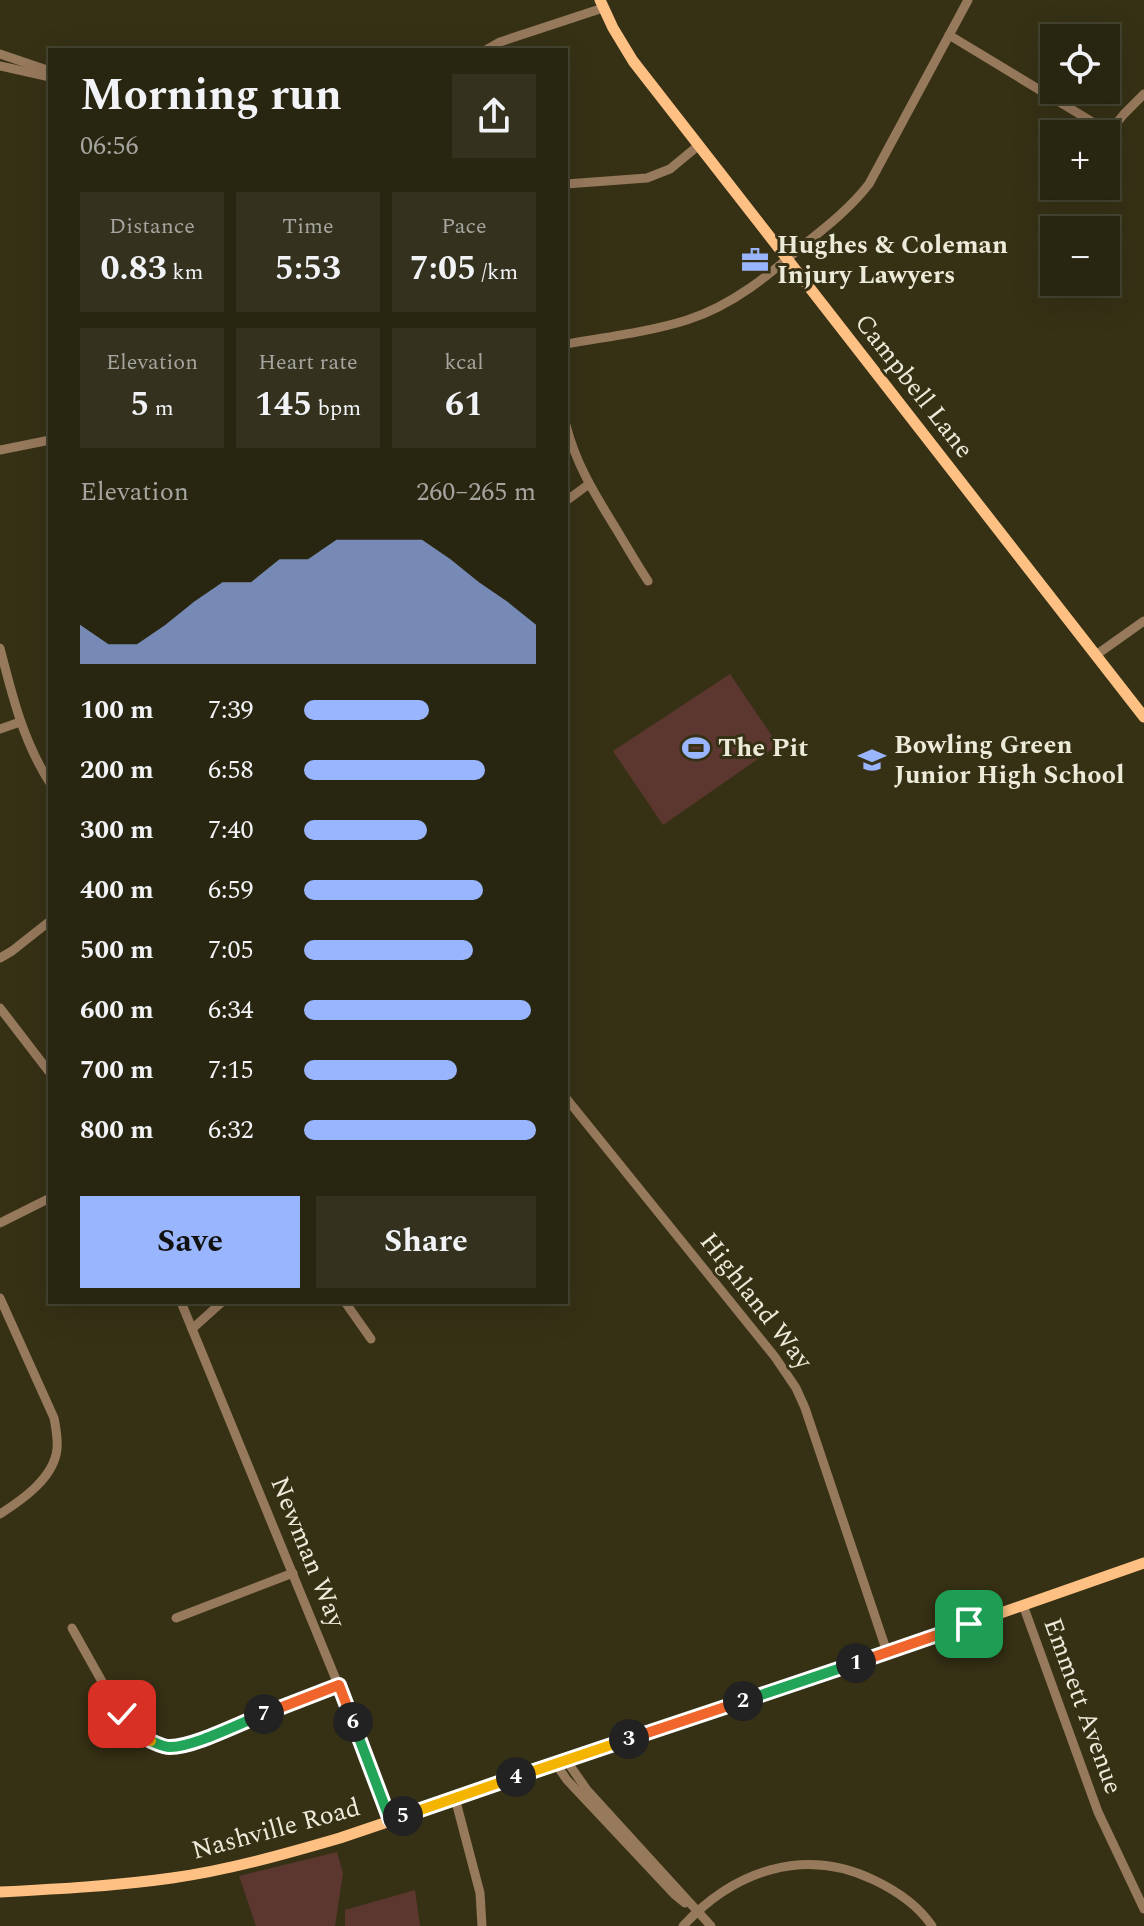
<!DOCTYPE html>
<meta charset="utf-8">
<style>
:root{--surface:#282510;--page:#34311e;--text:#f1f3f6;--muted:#a5a59f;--line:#444230;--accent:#99b5fd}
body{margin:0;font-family:Spectral,serif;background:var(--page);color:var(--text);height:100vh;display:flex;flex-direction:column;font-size:30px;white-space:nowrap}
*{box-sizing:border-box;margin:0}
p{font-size:26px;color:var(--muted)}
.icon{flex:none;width:44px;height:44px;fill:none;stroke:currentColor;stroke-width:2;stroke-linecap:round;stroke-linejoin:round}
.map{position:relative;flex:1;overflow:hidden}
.drawer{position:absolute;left:48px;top:48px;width:520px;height:1256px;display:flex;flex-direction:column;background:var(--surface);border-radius:0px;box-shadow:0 8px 32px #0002,0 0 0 2px var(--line)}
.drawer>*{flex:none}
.controls{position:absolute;left:1040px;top:24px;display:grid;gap:16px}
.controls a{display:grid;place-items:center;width:80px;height:80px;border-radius:0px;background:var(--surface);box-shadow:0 8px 32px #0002,0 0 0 2px var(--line);font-size:40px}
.pin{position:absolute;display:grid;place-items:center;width:68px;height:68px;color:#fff;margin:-34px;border-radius:16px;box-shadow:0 4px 12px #0006}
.km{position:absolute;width:40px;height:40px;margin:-20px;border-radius:50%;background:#222;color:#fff;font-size:22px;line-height:40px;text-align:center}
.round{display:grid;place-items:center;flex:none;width:84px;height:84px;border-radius:0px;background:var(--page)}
.overview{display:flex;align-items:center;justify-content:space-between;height:136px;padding:0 32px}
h1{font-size:44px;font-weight:700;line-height:60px}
.figures{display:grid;grid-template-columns:repeat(3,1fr);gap:12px;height:136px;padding:8px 32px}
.figures div{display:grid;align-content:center;border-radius:0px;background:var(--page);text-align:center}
.figures b{font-size:34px;font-weight:700}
.figures small{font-size:22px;font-weight:400}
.figures p{font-size:22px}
.chart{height:224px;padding:16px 32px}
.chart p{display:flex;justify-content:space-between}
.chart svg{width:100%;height:144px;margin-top:8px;fill:var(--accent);opacity:.7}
.primary-button{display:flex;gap:16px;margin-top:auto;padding:16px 32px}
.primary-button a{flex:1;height:92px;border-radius:0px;background:var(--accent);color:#111;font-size:32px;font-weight:700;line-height:92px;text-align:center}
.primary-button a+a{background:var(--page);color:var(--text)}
ul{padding:0 32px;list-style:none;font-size:26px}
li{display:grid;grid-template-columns:128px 96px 1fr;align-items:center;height:60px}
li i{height:20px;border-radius:10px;background:var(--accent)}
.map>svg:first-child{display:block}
.green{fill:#5c3730}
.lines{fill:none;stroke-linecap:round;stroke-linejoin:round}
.minor{stroke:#97795c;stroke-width:9}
.major{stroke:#fec183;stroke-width:11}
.split-1-casing{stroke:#fff;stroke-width:16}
.split-2-casing{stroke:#fff;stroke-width:16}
.split-3-casing{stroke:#fff;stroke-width:16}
.split-4-casing{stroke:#fff;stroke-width:16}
.split-5-casing{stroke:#fff;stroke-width:16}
.split-6-casing{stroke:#fff;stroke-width:16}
.split-7-casing{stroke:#fff;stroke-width:16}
.split-8-casing{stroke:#fff;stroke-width:16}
.split-9-casing{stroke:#fff;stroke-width:16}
.split-1{stroke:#f0652b;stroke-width:10}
.split-2{stroke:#22a559;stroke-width:10}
.split-3{stroke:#f0652b;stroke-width:10}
.split-4{stroke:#f5b400;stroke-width:10}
.split-5{stroke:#f5b400;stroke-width:10}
.split-6{stroke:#22a559;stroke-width:10}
.split-7{stroke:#f0652b;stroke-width:10}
.split-8{stroke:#22a559;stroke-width:10}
.split-9{stroke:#f5b400;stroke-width:10}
.labels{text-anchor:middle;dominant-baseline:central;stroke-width:6;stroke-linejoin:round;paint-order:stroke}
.poi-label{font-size:26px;font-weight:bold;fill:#ecead9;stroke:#363115;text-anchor:start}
.street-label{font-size:26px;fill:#ecead9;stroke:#363115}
</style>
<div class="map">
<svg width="1144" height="1926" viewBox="0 0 1144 1926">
<rect width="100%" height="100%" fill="#363115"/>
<!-- green -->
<g class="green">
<polygon points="730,674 778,745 663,825 613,751"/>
<polygon points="337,1852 343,1873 335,1926 256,1926 239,1876"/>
<polygon points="415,1890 420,1926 345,1926 345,1910"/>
</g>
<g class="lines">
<!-- minor -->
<g class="minor">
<polyline points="949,35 1109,132"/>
<polyline points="486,50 500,42 603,8"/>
<polyline points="0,54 50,71"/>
<polyline points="0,66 50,77"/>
<polyline points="1106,136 1124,114 1144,94"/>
<polyline points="566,184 647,178 670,169 699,145"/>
<path d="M566,344C606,337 649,332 687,320C734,305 770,274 806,243C829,225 851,207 869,184L968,0"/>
<path d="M566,425C576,464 594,493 615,527C626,545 636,563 648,581"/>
<polyline points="0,450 50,440"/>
<polyline points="566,501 589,484"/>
<path d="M0,648C12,695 23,741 50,783"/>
<polyline points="1096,655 1144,621"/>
<polyline points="0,729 20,722"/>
<polyline points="0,958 12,951 50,921"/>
<polyline points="0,1008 50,1073"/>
<polyline points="566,1098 775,1357 796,1388 805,1408 887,1652"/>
<polyline points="0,1223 50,1198"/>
<path d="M0,1298L54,1418C56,1428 58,1438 57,1449C54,1478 22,1500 0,1514"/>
<polyline points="181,1302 344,1699 390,1820"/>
<polyline points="345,1302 371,1339"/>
<polyline points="192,1329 222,1302"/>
<polyline points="1023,1605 1098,1812 1144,1909"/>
<polyline points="176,1618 293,1573"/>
<path d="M72,1628L114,1703C125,1719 143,1742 163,1746C172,1748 181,1745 189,1743L339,1685"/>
<polyline points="566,1760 587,1790 711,1926"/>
<polyline points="556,1764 567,1780 674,1894 685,1903"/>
<polyline points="455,1798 480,1893 482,1926"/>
<path d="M683,1926C734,1871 804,1846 874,1880C897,1891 918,1905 932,1926"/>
</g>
<!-- major -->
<g class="major">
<polyline points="600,0 613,28 633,61 1144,717"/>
<path d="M0,1892C58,1889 115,1886 172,1878C229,1870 285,1854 340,1838L872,1658L1144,1563"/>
</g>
</g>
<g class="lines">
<!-- split-1 casing -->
<g class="split-1-casing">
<polyline id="split-1" points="856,1663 969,1624"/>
</g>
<!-- split-2 casing -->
<g class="split-2-casing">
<polyline id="split-2" points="743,1701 856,1663"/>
</g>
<!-- split-3 casing -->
<g class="split-3-casing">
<polyline id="split-3" points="629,1739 743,1701"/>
</g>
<!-- split-4 casing -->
<g class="split-4-casing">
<polyline id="split-4" points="516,1777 629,1739"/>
</g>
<!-- split-5 casing -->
<g class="split-5-casing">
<polyline id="split-5" points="403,1816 516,1777"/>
</g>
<!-- split-6 casing -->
<g class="split-6-casing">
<polyline id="split-6" points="353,1722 390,1820 403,1816"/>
</g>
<!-- split-7 casing -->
<g class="split-7-casing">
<polyline id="split-7" points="264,1714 339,1685 353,1722"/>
</g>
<!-- split-8 casing -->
<g class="split-8-casing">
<path id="split-8" d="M151,1741C158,1744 163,1747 170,1747C194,1747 240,1723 264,1714"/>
</g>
<!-- split-9 casing -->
<g class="split-9-casing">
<polyline id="split-9" points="122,1714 151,1741"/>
</g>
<!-- split-1 -->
<use href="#split-1" class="split-1"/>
<!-- split-2 -->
<use href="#split-2" class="split-2"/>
<!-- split-3 -->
<use href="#split-3" class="split-3"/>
<!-- split-4 -->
<use href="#split-4" class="split-4"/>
<!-- split-5 -->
<use href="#split-5" class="split-5"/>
<!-- split-6 -->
<use href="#split-6" class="split-6"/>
<!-- split-7 -->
<use href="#split-7" class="split-7"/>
<!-- split-8 -->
<use href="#split-8" class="split-8"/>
<!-- split-9 -->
<use href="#split-9" class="split-9"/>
</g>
<!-- icons -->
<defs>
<g id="office-bare" transform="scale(2.16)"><path d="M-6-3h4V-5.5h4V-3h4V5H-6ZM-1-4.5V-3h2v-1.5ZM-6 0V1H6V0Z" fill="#99b5fd" stroke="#363115" stroke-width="2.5" paint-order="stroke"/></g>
<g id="stadium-bare" transform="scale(2.16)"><path d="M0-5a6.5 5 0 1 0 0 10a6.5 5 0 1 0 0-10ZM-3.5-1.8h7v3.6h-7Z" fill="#99b5fd" stroke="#363115" stroke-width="2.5" paint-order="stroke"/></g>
<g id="school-bare" transform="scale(2.16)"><path d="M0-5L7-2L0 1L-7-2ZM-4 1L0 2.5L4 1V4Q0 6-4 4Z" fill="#99b5fd" stroke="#363115" stroke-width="2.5" paint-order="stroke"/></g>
</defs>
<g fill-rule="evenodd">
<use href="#office-bare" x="755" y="260"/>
<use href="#stadium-bare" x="696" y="748"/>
<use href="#school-bare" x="872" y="760"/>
</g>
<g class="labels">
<!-- poi labels -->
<g class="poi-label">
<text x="777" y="245">Hughes &amp; Coleman<tspan x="777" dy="30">Injury Lawyers</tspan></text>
<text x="894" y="745">Bowling Green<tspan x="894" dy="30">Junior High School</tspan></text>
<text x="718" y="748">The Pit</text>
</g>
<!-- street labels -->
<g class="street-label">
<text transform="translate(914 386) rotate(52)">Campbell Lane</text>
<text transform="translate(756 1301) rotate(52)">Highland Way</text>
<text transform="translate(308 1552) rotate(68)">Newman Way</text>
<text transform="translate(1083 1706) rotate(70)">Emmett Avenue</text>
<text transform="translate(276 1829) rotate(-15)">Nashville Road</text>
</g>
</g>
</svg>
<div class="controls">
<a><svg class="icon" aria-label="locate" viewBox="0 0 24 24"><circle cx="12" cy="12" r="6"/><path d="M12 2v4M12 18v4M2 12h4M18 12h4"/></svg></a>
<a>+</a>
<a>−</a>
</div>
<div class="pin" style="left:969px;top:1624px;background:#1e9e55"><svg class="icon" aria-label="arrive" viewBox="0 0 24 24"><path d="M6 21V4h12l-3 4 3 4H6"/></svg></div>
<div class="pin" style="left:122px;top:1714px;background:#d93025"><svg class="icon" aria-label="check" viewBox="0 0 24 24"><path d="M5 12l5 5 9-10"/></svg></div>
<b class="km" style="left:856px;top:1663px">1</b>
<b class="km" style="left:743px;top:1701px">2</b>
<b class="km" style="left:629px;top:1739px">3</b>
<b class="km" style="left:516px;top:1777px">4</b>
<b class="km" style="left:403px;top:1816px">5</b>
<b class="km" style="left:353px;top:1722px">6</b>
<b class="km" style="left:264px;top:1714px">7</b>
<section class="drawer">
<div class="overview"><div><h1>Morning run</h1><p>06:56</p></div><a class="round"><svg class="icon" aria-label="share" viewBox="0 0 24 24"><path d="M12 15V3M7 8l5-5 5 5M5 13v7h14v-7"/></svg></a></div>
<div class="figures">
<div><p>Distance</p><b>0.83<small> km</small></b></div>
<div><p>Time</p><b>5:53</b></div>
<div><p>Pace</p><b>7:05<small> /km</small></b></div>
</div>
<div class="figures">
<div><p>Elevation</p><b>5<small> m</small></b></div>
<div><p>Heart rate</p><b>145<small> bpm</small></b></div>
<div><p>kcal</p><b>61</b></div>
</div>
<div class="chart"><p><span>Elevation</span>260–265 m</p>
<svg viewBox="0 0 160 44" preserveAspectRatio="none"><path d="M0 44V32L10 38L20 38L30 32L40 25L50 19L60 19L70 12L80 12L90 6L100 6L110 6L120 6L130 12L140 19L150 25L160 32V44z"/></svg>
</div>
<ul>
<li><b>100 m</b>7:39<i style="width:54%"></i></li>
<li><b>200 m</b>6:58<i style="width:78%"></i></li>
<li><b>300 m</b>7:40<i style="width:53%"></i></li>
<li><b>400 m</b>6:59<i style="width:77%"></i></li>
<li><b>500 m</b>7:05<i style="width:73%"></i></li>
<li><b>600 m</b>6:34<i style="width:98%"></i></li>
<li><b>700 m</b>7:15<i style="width:66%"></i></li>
<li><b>800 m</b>6:32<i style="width:100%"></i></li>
</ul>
<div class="primary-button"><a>Save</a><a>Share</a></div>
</section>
</div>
